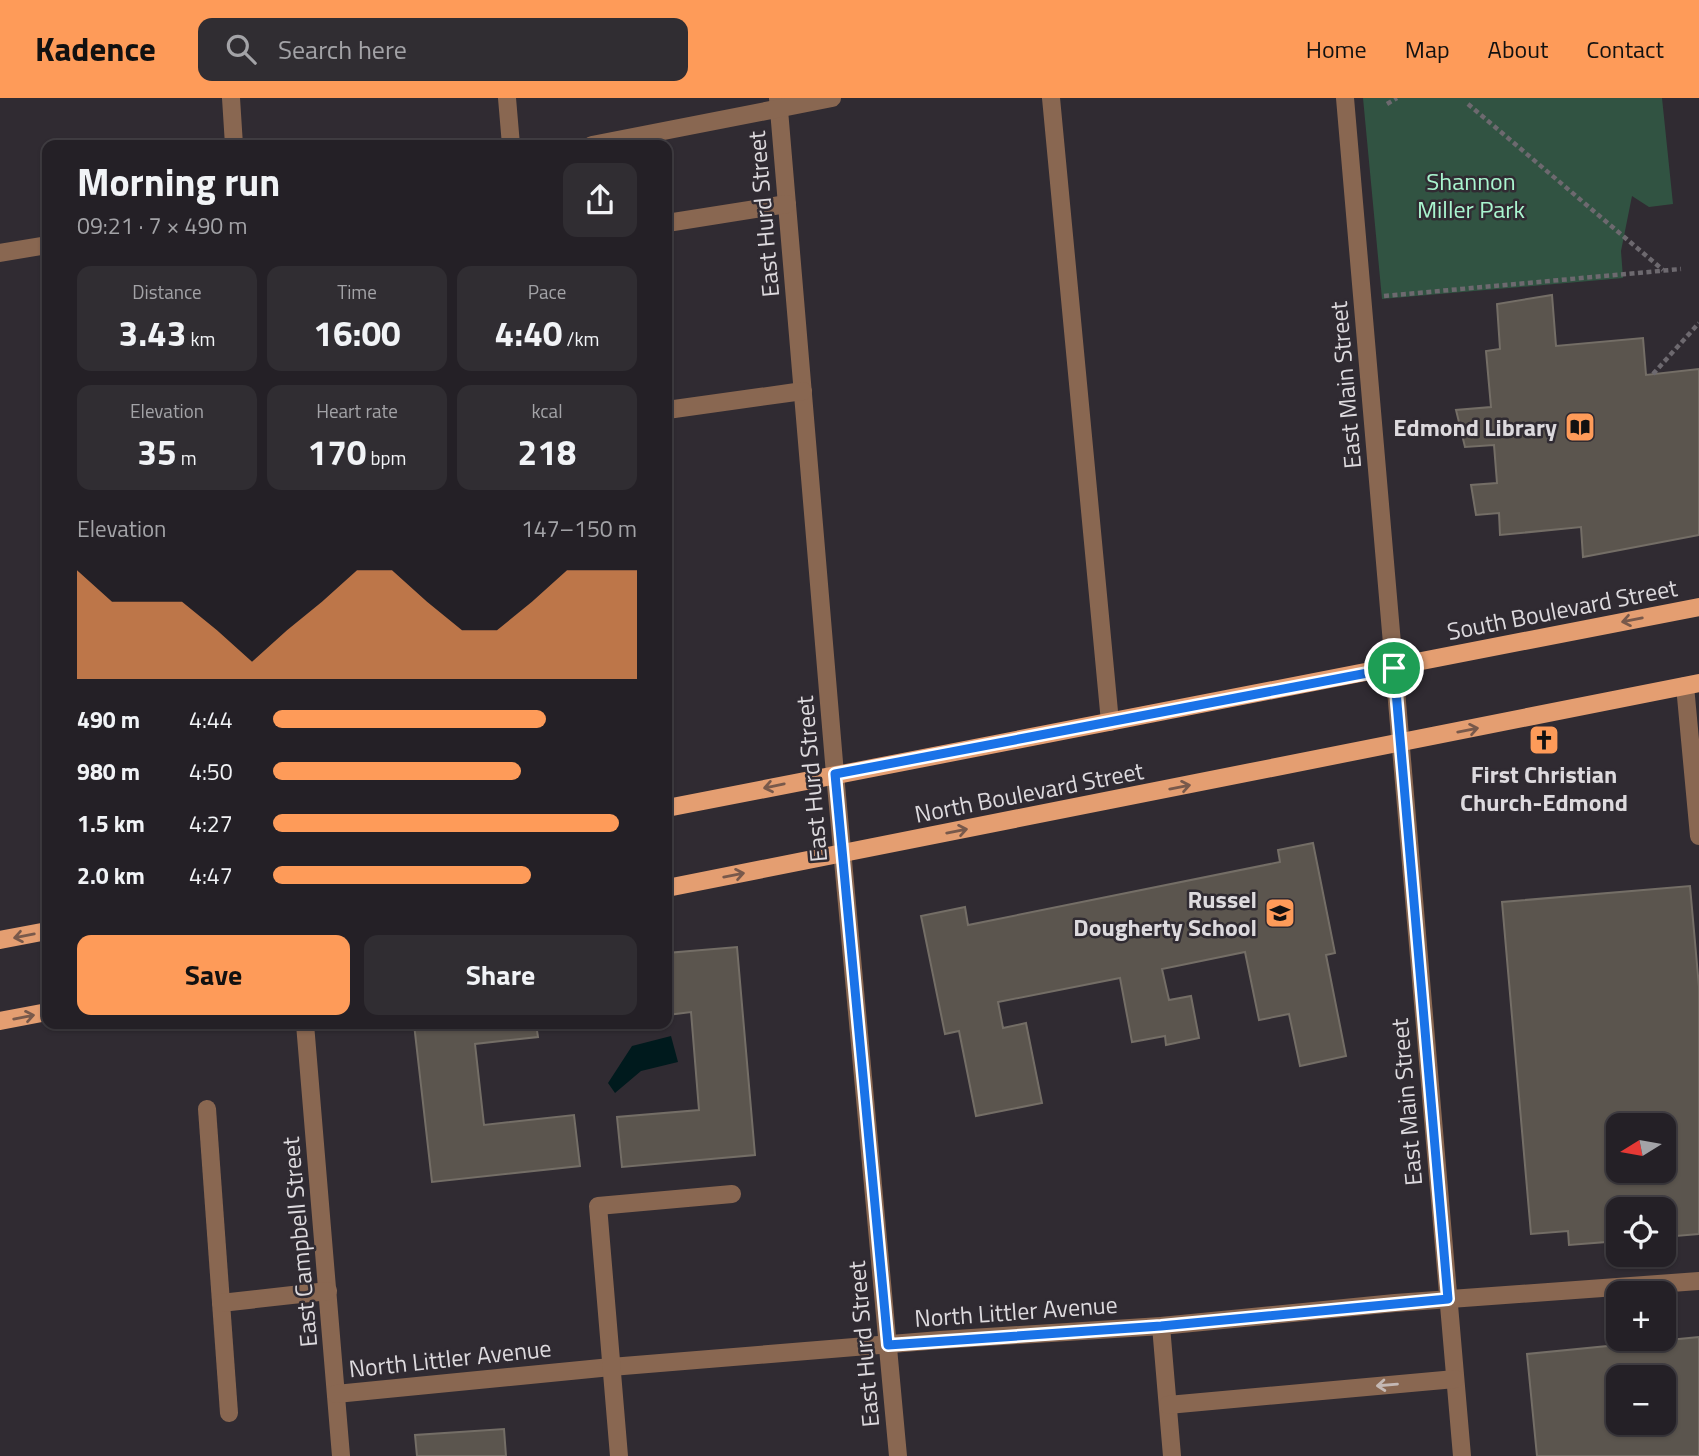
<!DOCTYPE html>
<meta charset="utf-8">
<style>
:root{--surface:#242026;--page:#302d32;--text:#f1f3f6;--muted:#a3a3a7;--line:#413e43;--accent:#fe9b59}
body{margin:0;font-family:"Titillium Web",sans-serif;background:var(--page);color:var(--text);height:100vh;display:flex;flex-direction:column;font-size:26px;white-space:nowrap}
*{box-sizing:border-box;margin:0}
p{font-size:23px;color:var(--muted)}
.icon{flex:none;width:38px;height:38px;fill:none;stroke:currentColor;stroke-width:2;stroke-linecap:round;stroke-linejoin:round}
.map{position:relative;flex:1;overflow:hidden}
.side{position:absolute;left:42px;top:42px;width:630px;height:889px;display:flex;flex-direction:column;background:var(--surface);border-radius:14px;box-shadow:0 2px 5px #0004,0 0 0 2px var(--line)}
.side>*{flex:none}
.needle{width:46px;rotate:259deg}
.fabs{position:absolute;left:1606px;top:1015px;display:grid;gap:14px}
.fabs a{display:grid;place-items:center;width:70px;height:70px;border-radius:14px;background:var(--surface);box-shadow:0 2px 5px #0004,0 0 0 2px var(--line);font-size:35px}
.pin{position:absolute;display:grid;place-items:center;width:60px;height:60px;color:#fff;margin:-30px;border:4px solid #fff;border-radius:50%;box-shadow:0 2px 7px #0007}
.round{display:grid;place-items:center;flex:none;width:74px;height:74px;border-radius:14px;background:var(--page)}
.summary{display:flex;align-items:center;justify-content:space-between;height:119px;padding:0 35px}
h1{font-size:38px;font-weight:700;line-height:52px}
.metrics{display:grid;grid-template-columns:repeat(3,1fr);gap:10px;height:119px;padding:7px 35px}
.metrics div{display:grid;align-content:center;border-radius:14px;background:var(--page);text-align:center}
.metrics b{font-size:35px;font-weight:700}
.metrics small{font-size:19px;font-weight:400}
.metrics p{font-size:19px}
.chart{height:196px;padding:14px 35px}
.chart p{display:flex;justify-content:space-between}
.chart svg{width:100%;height:126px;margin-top:7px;fill:var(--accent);opacity:.7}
.action{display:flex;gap:14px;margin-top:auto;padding:14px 35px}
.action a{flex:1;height:80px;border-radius:14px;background:var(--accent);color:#111;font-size:28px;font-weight:700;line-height:80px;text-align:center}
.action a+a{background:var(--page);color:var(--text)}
ul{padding:0 35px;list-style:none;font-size:23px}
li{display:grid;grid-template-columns:112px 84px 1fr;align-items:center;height:52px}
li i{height:18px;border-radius:9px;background:var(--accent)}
header{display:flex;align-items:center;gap:42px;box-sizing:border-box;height:98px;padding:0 35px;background:var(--accent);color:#111}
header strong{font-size:33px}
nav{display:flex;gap:38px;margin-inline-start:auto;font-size:24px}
.search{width:490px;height:63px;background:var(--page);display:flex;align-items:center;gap:18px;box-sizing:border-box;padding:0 24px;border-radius:14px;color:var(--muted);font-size:26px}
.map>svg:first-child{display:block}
.green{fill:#315342}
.water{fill:#001a1d}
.building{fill:#5b554e;stroke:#746e66;stroke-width:2;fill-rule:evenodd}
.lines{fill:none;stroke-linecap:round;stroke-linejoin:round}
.path{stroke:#6d696f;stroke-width:4.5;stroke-dasharray:5 3.5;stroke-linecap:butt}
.minor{stroke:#896751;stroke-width:18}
.major{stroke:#e49e71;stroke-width:18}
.oneway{stroke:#78594b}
.oneway2{stroke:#c4b8b4}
.route-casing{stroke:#fff;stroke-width:14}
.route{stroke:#1a73e8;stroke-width:9}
.labels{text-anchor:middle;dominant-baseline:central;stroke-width:5;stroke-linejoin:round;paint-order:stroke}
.park-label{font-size:24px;fill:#a9f5cf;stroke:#302b32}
.street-label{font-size:24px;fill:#dddade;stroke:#302b32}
.poi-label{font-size:24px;font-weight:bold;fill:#dddade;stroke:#302b32;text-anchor:end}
</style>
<header>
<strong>Kadence</strong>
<div class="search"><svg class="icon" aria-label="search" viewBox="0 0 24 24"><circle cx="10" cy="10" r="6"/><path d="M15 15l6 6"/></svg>Search here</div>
<nav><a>Home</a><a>Map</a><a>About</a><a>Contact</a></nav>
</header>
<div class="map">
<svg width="1699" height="1358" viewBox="0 0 1699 1358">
<rect width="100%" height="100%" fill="#302b32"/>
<!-- green -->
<polygon class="green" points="1363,0 1662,0 1673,106 1649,109 1632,98 1621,153 1623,180 1382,201"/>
<!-- water -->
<polygon class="water" points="671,938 678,964 641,973 615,995 608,985 632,948"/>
<!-- building -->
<g class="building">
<polygon points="1552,197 1556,248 1643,240 1646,277 1699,271 1699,437 1583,459 1581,429 1500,437 1499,415 1476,417 1471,387 1497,385 1494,347 1465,349 1456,312 1491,309 1486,253 1500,251 1497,206"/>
<polygon points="1313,745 1335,855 1326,857 1346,958 1300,968 1289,916 1259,922 1245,854 1162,871 1169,902 1191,898 1199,940 1166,947 1165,938 1132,944 1120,880 998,904 1003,930 1026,925 1042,1005 976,1018 959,933 945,936 921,818 965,809 968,827 1280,764 1278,752"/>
<path d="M1690,788L1699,889V1136L1664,1139V1111H1619V1143L1569,1147L1568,1133L1531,1136L1502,804ZM1619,1027H1664V1073H1619Z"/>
<polygon points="737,849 755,1057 622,1069 617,1019 699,1012 691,914 667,917 667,855"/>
<polygon points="414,926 536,926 538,939 475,946 484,1027 574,1017 580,1068 432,1084"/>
<path d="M1699,1239V1358H1537L1527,1256ZM1619,1279H1664V1325H1619Z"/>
<polygon points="504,1331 506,1358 417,1358 415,1337"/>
</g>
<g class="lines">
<!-- path -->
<g class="path">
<polyline points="1387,6 1397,0"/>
<polyline points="1468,6 1663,172"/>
<polyline points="1384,198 1681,171"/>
<polyline points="1653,276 1699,225"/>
</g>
<!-- minor -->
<g class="minor">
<polyline points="231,0 234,47"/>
<polyline points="507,0 511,47"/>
<polyline points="778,0 835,676 898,1358"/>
<polyline points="1051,0 1110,624"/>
<polyline points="1345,0 1462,1358"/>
<polyline points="592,47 832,0"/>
<polyline points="667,125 787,106"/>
<polyline points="0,155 47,147"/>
<polyline points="667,312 803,293"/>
<polyline points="1685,588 1699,738"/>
<polyline points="305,926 341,1358"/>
<polyline points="207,1011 229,1315"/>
<polyline points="221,1205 328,1193"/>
<polyline points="1161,1228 1172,1358"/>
<polyline points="336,1296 611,1269 940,1242 1161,1228 1395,1205 1699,1183"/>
<polyline points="1168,1307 1455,1281"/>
<polyline points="619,1358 598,1108 732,1096"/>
</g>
<!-- major -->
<g class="major">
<polyline points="667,710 1699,509"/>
<polyline points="667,790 1699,585"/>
<polyline points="0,842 47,833"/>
<polyline points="0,923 47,914"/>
</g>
</g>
<!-- one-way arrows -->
<defs><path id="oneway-shaft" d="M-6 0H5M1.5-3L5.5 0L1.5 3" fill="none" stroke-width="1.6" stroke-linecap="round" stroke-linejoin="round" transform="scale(1.75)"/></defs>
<g class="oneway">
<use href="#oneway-shaft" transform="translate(1632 522) rotate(169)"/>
<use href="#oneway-shaft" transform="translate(1468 632) rotate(-11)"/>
<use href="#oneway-shaft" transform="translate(774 688) rotate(168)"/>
<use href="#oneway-shaft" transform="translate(1180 689) rotate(-11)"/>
<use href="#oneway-shaft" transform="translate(957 733) rotate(-11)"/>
<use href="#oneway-shaft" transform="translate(734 777) rotate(-11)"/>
<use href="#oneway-shaft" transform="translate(24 838) rotate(169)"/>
<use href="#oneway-shaft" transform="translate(24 919) rotate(-11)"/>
</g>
<use class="oneway2" href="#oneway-shaft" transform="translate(1387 1287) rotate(175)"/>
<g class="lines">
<!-- route casing -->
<g class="route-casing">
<polygon id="route" points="1394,570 1448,1201 1161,1228 888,1247 835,676"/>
</g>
<!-- route -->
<use href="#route" class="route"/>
</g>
<!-- icons -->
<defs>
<g id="library-square" transform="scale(1.575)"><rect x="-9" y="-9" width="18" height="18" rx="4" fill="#fe9b59" stroke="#302b32"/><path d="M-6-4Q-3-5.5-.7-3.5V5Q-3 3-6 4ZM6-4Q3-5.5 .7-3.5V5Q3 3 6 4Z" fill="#111"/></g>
<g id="church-square" transform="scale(1.575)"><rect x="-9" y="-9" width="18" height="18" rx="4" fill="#fe9b59" stroke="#302b32"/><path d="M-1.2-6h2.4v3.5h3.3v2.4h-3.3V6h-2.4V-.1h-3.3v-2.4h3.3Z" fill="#111"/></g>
<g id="school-square" transform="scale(1.575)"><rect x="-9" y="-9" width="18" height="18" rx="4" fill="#fe9b59" stroke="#302b32"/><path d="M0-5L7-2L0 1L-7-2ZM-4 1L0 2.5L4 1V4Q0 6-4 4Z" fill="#111"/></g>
</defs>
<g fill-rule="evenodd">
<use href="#library-square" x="1580" y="329"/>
<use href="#church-square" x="1544" y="642"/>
<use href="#school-square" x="1280" y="815"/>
</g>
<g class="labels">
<!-- park labels -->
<g class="park-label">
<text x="1471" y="83">Shannon<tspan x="1471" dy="28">Miller Park</tspan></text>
</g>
<!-- street labels -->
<g class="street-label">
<text transform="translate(763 116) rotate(-95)">East Hurd Street</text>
<text transform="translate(1345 287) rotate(-95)">East Main Street</text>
<text transform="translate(1562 511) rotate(-11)">South Boulevard Street</text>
<text transform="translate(811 681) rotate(-95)">East Hurd Street</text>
<text transform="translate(1029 694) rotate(-11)">North Boulevard Street</text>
<text transform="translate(1406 1004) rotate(-95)">East Main Street</text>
<text transform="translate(299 1144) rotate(-95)">East Campbell Street</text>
<text transform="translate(1016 1213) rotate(-4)">North Littler Avenue</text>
<text transform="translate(863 1246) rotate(-95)">East Hurd Street</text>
<text transform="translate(450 1260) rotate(-6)">North Littler Avenue</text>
</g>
<!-- poi labels -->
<g class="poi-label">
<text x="1557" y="329">Edmond Library</text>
<text x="1544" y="676" text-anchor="middle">First Christian<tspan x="1544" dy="28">Church-Edmond</tspan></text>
<text x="1257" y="801">Russel<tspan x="1257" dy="28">Dougherty School</tspan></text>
</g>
</g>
</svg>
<div class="fabs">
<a><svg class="needle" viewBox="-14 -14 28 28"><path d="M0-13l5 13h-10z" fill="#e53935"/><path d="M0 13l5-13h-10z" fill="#a3a3a7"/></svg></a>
<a><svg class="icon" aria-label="locate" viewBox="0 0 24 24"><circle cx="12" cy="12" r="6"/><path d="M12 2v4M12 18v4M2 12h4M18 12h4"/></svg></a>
<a>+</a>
<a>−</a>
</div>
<div class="pin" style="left:1394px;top:570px;background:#1e9e55"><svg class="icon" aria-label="arrive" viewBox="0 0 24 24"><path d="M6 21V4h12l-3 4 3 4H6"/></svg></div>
<section class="side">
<div class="summary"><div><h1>Morning run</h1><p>09:21 · 7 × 490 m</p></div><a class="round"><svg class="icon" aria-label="share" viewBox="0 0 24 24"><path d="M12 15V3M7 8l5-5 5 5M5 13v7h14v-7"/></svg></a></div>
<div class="metrics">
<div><p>Distance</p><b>3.43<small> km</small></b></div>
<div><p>Time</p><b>16:00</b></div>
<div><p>Pace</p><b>4:40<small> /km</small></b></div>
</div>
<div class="metrics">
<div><p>Elevation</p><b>35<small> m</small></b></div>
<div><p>Heart rate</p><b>170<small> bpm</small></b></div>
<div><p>kcal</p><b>218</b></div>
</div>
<div class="chart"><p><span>Elevation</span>147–150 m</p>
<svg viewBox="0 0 160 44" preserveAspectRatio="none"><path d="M0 44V6L10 17L20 17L30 17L40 27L50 38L60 27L70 17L80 6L90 6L100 17L110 27L120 27L130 17L140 6L150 6L160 6V44z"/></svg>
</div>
<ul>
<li><b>490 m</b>4:44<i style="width:75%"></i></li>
<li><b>980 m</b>4:50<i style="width:68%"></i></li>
<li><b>1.5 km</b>4:27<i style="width:95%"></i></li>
<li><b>2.0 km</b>4:47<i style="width:71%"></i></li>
</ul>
<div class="action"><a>Save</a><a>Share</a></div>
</section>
</div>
